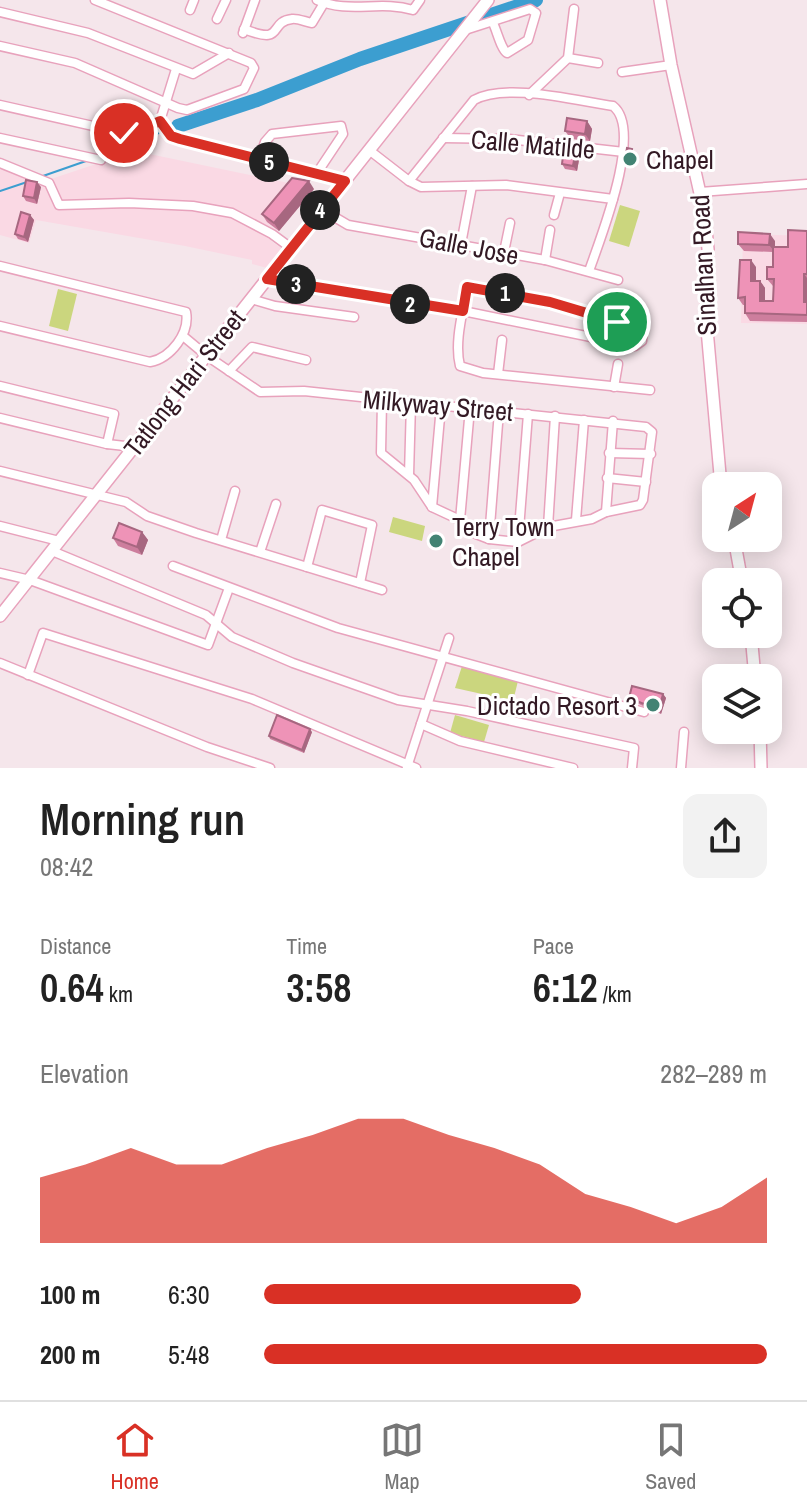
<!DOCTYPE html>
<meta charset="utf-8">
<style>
:root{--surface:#fff;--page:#f2f2f2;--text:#222;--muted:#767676;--line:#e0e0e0;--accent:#d93025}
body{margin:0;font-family:"Archivo Narrow",sans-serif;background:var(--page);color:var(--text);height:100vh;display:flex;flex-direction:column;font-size:30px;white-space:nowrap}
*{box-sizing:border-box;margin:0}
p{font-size:26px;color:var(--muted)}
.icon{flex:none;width:44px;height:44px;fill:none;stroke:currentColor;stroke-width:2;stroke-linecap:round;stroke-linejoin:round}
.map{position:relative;height:768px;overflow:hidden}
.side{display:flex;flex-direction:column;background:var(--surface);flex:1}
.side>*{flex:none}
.needle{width:52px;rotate:36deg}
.tools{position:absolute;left:702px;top:472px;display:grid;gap:16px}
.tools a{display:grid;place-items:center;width:80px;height:80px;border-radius:16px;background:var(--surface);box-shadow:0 4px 20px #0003;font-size:40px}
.pin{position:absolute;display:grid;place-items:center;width:68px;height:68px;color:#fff;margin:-34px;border:4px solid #fff;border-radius:50%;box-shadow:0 2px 8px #0007}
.km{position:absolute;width:40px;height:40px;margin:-20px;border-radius:50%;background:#222;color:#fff;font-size:22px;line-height:40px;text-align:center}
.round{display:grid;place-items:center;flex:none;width:84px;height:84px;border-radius:16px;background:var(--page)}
.overview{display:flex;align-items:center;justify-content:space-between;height:136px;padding:0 40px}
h1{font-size:44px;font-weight:600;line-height:60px}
.metrics{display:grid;grid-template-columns:repeat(3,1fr);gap:12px;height:136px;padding:8px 40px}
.metrics div{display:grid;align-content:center}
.metrics b{font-size:40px;font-weight:600}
.metrics small{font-size:22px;font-weight:400}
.metrics p{font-size:22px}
.chart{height:224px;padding:16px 40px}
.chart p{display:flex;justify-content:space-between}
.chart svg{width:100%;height:144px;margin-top:8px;fill:var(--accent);opacity:.7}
ul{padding:0 40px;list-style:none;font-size:26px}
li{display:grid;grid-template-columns:128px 96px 1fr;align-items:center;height:60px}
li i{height:20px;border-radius:10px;background:var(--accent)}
.tabs{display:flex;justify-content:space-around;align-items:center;height:112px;border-top:2px solid var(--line);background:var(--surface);font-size:22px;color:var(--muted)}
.tabs a{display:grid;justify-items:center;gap:4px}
.tabs .active{color:var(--accent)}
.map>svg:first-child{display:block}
.built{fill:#fad9e4}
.green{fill:#cbd67e}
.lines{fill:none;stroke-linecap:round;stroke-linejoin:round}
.stream{stroke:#3c9ed0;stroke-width:2}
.river{stroke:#3c9ed0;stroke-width:14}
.street-casing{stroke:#e8a2bc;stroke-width:11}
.secondary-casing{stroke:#e8a2bc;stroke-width:14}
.street{stroke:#fff;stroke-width:8}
.secondary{stroke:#fff;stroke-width:11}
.wall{fill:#cd7e9d}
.shaded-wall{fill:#a76780}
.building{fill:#ee93b7;stroke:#a76780;stroke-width:2}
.route-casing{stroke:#fff;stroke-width:16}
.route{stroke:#d93025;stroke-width:10}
.poi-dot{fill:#428373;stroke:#fff;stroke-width:3}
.labels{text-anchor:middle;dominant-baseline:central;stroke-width:6;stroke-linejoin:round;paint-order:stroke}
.street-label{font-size:26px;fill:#331924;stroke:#fff}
.poi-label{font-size:26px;fill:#331924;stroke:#fff;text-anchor:start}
</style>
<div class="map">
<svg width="807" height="768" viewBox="0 0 807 768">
<rect width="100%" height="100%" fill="#f5e6eb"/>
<!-- built -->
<g class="built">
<polygon points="135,151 298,185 268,221 279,231 271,241 285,251 271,269 252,264 252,260 185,246 36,220 29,243 0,235 0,168 45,181"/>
<polygon points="743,234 807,236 807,324 741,323"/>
</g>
<!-- green -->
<g class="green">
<polygon points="620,205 640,211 629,247 609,241"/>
<polygon points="58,289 77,294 68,331 49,326"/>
<polygon points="393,517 425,526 422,541 389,532"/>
<polygon points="462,666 518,681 513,701 455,688"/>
<polygon points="455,715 489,725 484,742 450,733"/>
</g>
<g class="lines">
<!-- stream -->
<g class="stream">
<polyline points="170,129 178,126"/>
<polyline points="99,156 164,131"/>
<polyline points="43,176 86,161"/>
<polyline points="0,191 33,180"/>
</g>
<!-- river -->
<polyline class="river" points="178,126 257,100 360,59 536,0"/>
<!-- street casing -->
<g class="street-casing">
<g id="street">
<path d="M317,0C349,14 380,0 413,10L420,0"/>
<polyline points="190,10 194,0"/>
<polyline points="0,12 88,33 193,74 229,53"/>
<polyline points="217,19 226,0"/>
<path d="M244,29C286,46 267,22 292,19C297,18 306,22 312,23L324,3"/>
<path d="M465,30L530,9L536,13L528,40L507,53C501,49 497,31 493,23"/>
<polyline points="243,33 255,0"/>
<polyline points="0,46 75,63 178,108 187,110 244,89 254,68 251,63 95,0"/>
<polyline points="568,58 598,63"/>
<polyline points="622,72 671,65"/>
<polyline points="529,95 568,58 574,9"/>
<polyline points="0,105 124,133 132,133 160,121 176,69"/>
<polyline points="160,121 171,136 180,139 345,181"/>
<polyline points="0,138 101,160"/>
<polyline points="443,138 509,139 624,152"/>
<polyline points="369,150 409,181 421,187 506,185 613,199"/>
<polyline points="259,159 265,142 272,134 341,126 343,134 317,173"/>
<polyline points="0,163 49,183 59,205 129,203 193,206 232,213 272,234 291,248"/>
<path d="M409,181L474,100C506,82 577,101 613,106C644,130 600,239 589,271"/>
<polyline points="700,192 807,184"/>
<polyline points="321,209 348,225 545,260 618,280"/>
<polyline points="554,215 560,193"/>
<polyline points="461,244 472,186"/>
<polyline points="504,252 510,223"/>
<polyline points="545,260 550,230"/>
<path d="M0,266L186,312C190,333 171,358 150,362L0,326"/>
<path d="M267,279L463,311L635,346L642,341L643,328L639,324L617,322L550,302L467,287C463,312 454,342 460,366L483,373L650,390"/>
<polyline points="251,299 275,306 354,317"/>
<polyline points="183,336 207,356 260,392 304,391 646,427 652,432 643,500 640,505 606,512 592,519 548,527 518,542 489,539 476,534 460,520 432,507 414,480 381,453 382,401"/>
<polyline points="229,371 252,347 306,360"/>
<polyline points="498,374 502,340"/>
<polyline points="0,386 114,414 107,444"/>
<polyline points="614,387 618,364"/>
<polyline points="0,418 107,444 134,447"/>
<polyline points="609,453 651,454"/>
<polyline points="0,471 126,502 147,516 196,533 382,590"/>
<polyline points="409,475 411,403"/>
<polyline points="607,478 646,482"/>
<polyline points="432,507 441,406"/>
<polyline points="606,512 613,421"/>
<polyline points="460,520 470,408"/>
<polyline points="576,520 584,420"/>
<polyline points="0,526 59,541"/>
<polyline points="548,527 555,416"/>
<polyline points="489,539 499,411"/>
<polyline points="221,540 235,491"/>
<polyline points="518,542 528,414"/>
<polyline points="52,551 206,615 232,637 293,663 398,700 467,711 634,748 632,768"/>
<polyline points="260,552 276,504"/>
<polyline points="173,566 338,628 644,712"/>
<polyline points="307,567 322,510 372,525 360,583"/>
<polyline points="0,573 30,580 208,645 229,588"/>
<polyline points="0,663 207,747 270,768"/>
<polyline points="28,675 43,633 252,699 416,768"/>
<polyline points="421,724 460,741 573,768"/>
<polyline points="407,767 449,638"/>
<polyline points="681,768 684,732"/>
</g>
</g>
<!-- secondary casing -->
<g class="secondary-casing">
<g id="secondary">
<polyline points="660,0 671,65 704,211 708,249 706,318 721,486"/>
<polyline points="734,538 742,582"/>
<polyline points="0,616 488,0"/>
<polyline points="751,634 755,678"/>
<polyline points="760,730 761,768"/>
</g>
</g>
<!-- street -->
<use href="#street" class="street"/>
<!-- secondary -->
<use href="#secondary" class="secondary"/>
</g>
<!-- wall -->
<g class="wall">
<polygon points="587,121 592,129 590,141 571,139 565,131"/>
<polygon points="576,149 580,154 577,171 565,169 562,164"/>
<polygon points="41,187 37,204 26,201 23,196"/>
<polygon points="314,189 279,231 267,222 262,214"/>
<polygon points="30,215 34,220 28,242 18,239 15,234"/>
<polygon points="807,231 807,322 750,321 745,313 745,305 743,305 738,298 756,267 756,281 760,281 765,288 765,301 773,301 773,286 767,279 773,267 773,252 744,251 738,244 775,241 775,247 788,247"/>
<polygon points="142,532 148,540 142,555 118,546 113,538"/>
<polygon points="663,694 666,698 661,714 632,701 629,698"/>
<polygon points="312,732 304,753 270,739 269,736"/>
</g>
<!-- shaded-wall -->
<g class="shaded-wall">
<polygon points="587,121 592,129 590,141 585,134"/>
<polygon points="576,149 580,154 577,171 573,166"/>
<polygon points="632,149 635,155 634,165 630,160"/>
<polygon points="309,181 314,189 279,231 274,223"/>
<polygon points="37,182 41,187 37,204 34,198"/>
<polygon points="30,215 34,220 28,242 24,237"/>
<polygon points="770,234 775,241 775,252 769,245"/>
<polygon points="751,260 756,267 756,288 751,281"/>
<polygon points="804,274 807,278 807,306 804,302"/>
<polygon points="760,281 765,288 765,308 760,301"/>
<polygon points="142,532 148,540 142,555 137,547"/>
<polygon points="663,694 666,698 661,714 659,710"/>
<polygon points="310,729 312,732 304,753 302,750"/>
</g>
<!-- building -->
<g class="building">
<polygon points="567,118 587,121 585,134 565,131"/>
<polygon points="564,148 576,149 573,166 562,164"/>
<polygon points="627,148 632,149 630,160 625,159"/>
<polygon points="292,178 309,181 274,223 262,214"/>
<polygon points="26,180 37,182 34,198 23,196"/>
<polygon points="21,212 30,215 24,237 15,234"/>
<polygon points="788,230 807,231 807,274 804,274 804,302 807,302 807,315 745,313 745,297 738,298 740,260 751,260 751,281 760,281 760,301 773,301 774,279 767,279 767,267 773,267 773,247 788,247"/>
<polygon points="738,232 770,234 769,245 738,244"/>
<polygon points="119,523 142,532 137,547 113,538"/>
<polygon points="632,686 663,694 659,710 629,698"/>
<polygon points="277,715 310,729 302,750 269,736"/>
</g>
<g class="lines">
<!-- route casing -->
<g class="route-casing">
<polyline id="route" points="124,133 132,133 160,121 171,136 180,139 345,181 267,279 463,311 467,287 550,302 617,322"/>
</g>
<!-- route -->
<use href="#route" class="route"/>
</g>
<!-- markers -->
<g class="poi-dot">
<circle cx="630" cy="159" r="8"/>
<circle cx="436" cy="541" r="8"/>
<circle cx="653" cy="705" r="8"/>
</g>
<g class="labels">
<!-- street labels -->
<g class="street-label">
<text transform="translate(533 144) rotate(5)">Calle Matilde</text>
<text transform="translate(469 246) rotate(11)">Galle Jose</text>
<text transform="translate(703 265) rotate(-93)">Sinalhan Road</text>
<text transform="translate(184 383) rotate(-52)">Tatlong Hari Street</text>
<text transform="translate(438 405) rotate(5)">Milkyway Street</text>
</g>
<!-- poi labels -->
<g class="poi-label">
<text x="646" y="159">Chapel</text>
<text x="452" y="526">Terry Town<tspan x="452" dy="30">Chapel</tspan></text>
<text x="637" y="705" text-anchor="end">Dictado Resort 3</text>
</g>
</g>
</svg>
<div class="tools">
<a><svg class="needle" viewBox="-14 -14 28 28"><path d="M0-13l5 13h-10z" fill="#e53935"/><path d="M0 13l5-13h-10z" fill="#767676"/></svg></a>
<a><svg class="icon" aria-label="locate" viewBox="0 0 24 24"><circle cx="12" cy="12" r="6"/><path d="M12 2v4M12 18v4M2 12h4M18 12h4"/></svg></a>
<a><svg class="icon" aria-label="layers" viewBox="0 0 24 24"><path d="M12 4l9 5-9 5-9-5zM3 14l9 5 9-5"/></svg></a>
</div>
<div class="pin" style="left:617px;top:322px;background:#1e9e55"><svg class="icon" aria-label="arrive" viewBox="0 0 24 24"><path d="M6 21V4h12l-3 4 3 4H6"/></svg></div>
<div class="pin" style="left:124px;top:133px;background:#d93025"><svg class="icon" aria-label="check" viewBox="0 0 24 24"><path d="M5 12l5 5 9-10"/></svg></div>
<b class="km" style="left:505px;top:293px">1</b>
<b class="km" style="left:410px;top:304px">2</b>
<b class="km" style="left:296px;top:284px">3</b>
<b class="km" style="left:320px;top:210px">4</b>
<b class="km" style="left:269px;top:162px">5</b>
</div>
<section class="side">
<div class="overview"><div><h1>Morning run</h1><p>08:42</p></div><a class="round"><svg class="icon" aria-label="share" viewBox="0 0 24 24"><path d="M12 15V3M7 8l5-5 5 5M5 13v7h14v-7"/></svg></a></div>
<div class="metrics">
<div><p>Distance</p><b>0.64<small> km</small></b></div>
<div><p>Time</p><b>3:58</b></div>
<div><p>Pace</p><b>6:12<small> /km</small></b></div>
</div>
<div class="chart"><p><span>Elevation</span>282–289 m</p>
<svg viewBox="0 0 160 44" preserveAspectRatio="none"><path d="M0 44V24L10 20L20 15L30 20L40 20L50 15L60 11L70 6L80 6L90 11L100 15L110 20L120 29L130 33L140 38L150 33L160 24V44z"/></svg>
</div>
<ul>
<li><b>100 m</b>6:30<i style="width:63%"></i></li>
<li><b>200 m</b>5:48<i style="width:100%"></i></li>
</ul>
</section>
<nav class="tabs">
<a class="active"><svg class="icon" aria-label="home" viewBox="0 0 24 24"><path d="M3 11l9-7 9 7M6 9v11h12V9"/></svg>Home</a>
<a><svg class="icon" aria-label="map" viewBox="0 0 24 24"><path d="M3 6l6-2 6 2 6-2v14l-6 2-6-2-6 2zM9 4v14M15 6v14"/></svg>Map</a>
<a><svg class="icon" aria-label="saved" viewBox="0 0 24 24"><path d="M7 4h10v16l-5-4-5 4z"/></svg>Saved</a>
</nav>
